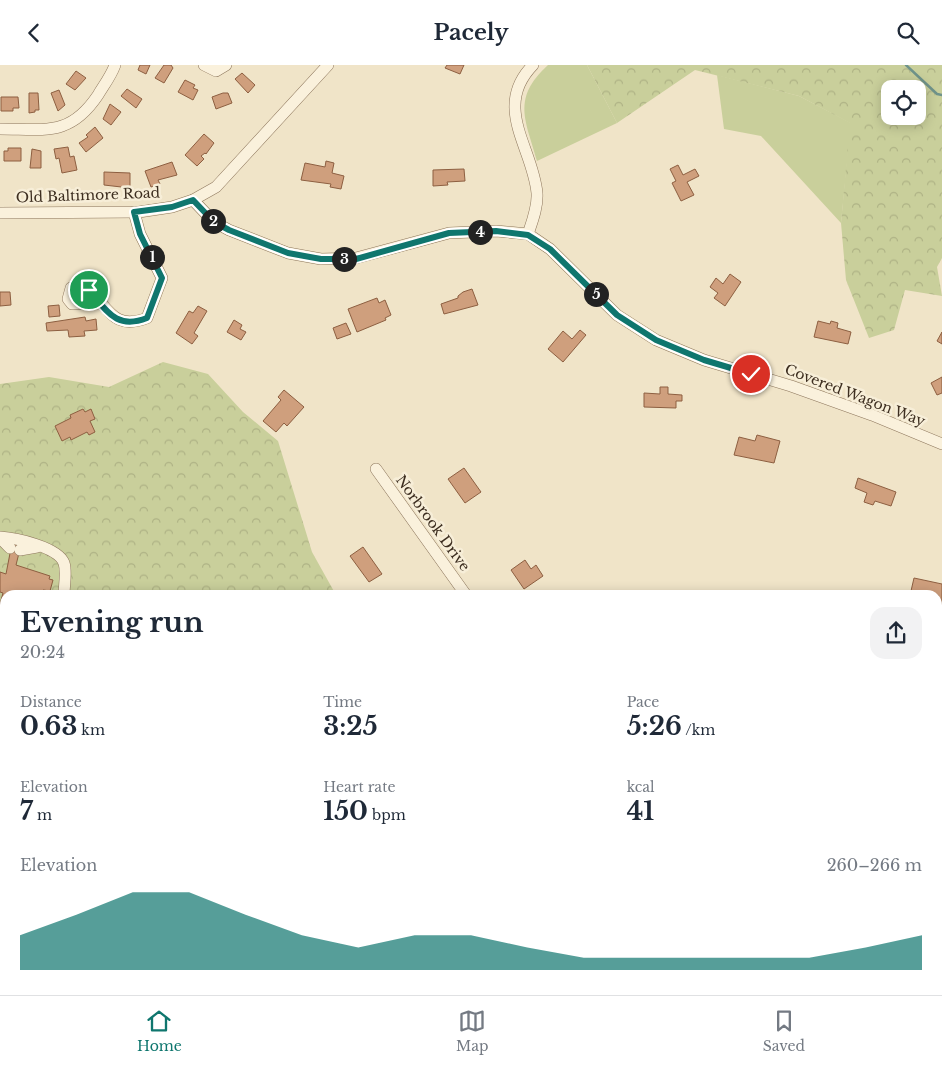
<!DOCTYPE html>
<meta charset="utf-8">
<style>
:root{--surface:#fff;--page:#f2f2f3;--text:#1f2937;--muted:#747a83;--line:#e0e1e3;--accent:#0f766e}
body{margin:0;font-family:"Libre Baskerville",serif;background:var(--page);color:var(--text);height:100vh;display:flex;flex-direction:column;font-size:19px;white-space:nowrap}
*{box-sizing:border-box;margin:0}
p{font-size:16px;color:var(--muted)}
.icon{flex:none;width:28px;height:28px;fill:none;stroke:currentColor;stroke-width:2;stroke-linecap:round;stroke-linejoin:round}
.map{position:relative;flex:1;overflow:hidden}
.side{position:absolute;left:0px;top:525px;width:942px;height:405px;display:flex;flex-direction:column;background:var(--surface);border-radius:15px 15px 0 0;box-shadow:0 2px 12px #0003}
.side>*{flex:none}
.buttons{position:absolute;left:881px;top:15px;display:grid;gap:10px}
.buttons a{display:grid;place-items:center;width:45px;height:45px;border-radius:10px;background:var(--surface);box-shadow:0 2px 12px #0003;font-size:25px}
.pin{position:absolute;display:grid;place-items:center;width:42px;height:42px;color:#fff;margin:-21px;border:2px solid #fff;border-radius:50%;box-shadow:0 1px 5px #0007}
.km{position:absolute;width:25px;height:25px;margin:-12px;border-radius:50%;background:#222;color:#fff;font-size:14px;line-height:25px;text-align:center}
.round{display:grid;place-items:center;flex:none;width:52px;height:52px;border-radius:15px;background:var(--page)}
.headline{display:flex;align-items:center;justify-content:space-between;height:85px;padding:0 20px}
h1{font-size:28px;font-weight:700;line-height:38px}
.metrics{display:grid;grid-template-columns:repeat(3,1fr);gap:8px;height:85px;padding:5px 20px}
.metrics div{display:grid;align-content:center}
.metrics b{font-size:25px;font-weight:700}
.metrics small{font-size:14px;font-weight:400}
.metrics p{font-size:14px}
.chart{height:140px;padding:10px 20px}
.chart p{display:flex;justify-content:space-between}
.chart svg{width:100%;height:90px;margin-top:5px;fill:var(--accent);opacity:.7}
header{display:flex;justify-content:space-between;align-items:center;height:65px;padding:0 20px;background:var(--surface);font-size:22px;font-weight:700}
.tab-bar{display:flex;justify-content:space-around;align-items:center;height:70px;border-top:1px solid var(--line);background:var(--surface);font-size:14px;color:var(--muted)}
.tab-bar a{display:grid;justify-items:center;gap:2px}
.tab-bar .active{color:var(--accent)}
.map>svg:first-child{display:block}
.green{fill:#c9cf9b}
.forest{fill:url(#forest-crowns);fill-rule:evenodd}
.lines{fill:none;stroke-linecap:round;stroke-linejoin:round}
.stream{stroke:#6f938a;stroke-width:2.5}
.building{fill:#cf9f7d;stroke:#8d5f41}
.minor-casing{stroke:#8d765c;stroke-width:12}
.minor{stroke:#faf1dc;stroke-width:11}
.route-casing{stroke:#fff;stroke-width:10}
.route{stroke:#0f766e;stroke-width:6}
.labels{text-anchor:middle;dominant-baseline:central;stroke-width:5;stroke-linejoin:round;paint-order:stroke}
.street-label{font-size:14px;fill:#3d2e20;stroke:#f7eed8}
</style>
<header><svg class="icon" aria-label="back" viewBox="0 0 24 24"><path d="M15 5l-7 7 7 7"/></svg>Pacely<svg class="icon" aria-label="search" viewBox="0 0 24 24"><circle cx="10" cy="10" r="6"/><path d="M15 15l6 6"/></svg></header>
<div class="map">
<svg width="942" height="930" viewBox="0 0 942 930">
<defs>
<pattern id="forest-crowns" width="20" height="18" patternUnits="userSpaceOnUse" patternTransform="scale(1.25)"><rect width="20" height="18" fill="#c9cf9b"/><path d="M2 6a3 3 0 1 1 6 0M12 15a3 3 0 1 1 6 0" fill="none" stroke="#aeb285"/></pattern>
</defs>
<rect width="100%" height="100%" fill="#f0e4c8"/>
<!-- green -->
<g class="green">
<path d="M548,0H587L617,58L537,96C526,55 511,34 548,0Z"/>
<polygon points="717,10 799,31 851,58 841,158 761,71 724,64"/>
</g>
<!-- forest -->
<g class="forest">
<path d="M587,0H942V193L937,202L942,231L905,225L894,265L869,273L846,215L841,158L850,58L799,31L695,5L617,58ZM890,24H918V51H890Z"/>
<polygon points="163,297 208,309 243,347 278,376 312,487 336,530 5,530 5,867 0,866 0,319 49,312 109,322"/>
<polygon points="93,925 495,925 495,930 92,930"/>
</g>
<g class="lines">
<!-- stream -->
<g class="stream">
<polyline points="906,0 937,29 942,30"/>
<polyline points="0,730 5,732"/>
</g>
</g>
<!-- building -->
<g class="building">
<polygon points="140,0 150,0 146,9 138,5"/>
<polygon points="164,0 171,0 173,3 164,18 155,13"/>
<polygon points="447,0 464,0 460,9 445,3"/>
<polygon points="76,6 86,13 75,25 66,19"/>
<polygon points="242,8 255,20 248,28 235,14"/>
<polygon points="185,15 195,20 193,23 198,25 193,35 178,27"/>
<polygon points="127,24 142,34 136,43 121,31"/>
<polygon points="59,25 65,40 58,46 51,28"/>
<polygon points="29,28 38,28 39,45 35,45 35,47 29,48"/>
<polygon points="223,28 228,28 232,38 216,44 212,32"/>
<polygon points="1,32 18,32 19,43 13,43 13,46 1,46"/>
<polygon points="110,39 121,47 111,60 103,54"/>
<polygon points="95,62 103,73 86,87 79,78 88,72 86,70"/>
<polygon points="204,69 214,78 206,89 205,88 201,91 204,94 197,101 185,90"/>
<polygon points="68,82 70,92 74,91 77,105 62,108 59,93 56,94 54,84"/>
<polygon points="8,83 21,83 21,96 4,96 4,86 8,86"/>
<polygon points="32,84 41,86 41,103 30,103"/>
<polygon points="326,96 334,98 332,108 344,111 341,124 330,122 331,119 301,115 305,98 325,102"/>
<polygon points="172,97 177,110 158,115 160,119 151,122 145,106"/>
<polygon points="678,100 683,110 695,104 699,111 687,117 694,130 681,136 672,118 676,116 670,104"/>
<polygon points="464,104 465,116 447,117 448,120 433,121 433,105"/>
<polygon points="104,107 130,108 130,123 104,120"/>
<polygon points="730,209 741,217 725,241 714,233 718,228 710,222 716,213 723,219"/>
<polygon points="472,224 478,240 444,249 441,239 458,233 458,231 463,227"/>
<polygon points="0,227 10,227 11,240 0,241"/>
<polygon points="377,233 379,238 385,235 391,250 385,253 386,255 357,267 348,244"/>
<polygon points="59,240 60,251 49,252 48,241"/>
<polygon points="198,241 207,246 194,268 198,271 192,279 176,268 189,246 193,248"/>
<polygon points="85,252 86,256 96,254 97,265 84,266 85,271 69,272 68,265 47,266 46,258"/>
<polygon points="234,255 242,260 240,264 246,267 241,275 227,267"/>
<polygon points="818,256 830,259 831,256 838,258 837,263 851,267 848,279 814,272"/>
<polygon points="346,258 351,269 337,274 333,263"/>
<polygon points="580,265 586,270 563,297 548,284 563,266 572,274"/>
<polygon points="942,267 942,279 937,276"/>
<polygon points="942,312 942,328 937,330 931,318"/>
<polygon points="660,322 668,322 668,329 682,330 682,336 676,336 676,343 644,342 644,328 660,329"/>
<polygon points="284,325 304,342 287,361 284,358 276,367 263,356 281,335 278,332"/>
<polygon points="83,344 85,347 91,344 95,354 90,356 95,367 89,370 87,367 71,375 70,372 62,376 55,361 71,353 70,350"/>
<polygon points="757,370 780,376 774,398 734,390 739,372 755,376"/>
<polygon points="464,403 481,427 465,438 448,414"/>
<polygon points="858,413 896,427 891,441 875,436 873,440 864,437 867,428 855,423"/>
<polygon points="12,478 21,480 16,500 50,511 49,514 53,515 50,526 43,525 42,530 5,530 5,540 0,539 3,528 0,527 0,507 6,509"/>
<polygon points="363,482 382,509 369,517 350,491"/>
<polygon points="525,495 531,504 536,500 543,511 524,524 511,505"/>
<polygon points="914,513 942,519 942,540 938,539 938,530 924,530 911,526"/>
<rect x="612" y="925" width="19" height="5"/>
</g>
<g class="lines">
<!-- minor casing -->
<g class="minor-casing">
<g id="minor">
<polyline points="204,0 216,6 226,0"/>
<path d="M0,64C45,64 70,72 98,30C104,20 111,11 115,0"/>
<polyline points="193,135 214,157 229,165 288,188 321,194 356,193 449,168 496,166 528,169 550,184 617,250 656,275 704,295 791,321 872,350 942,379"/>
<polyline points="0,148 139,147 172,142 193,135 216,122 328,0"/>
<path d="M528,169C532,157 538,142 537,128C533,83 492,42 533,0"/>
<path d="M101,238L72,239L68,234L71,223L84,221C108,238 110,267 147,253L162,213L140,169L134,147"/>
<polyline points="376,404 466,530"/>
<path d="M0,472C16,473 58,482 64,498C67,507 64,521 64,530"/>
<polyline points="0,473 10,483"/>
<polyline points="20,485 37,482"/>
<polyline points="0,558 5,559"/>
<polyline points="706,925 706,930"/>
</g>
</g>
<!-- minor -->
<use href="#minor" class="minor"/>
</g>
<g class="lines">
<!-- route casing -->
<g class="route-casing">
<path id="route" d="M89,225C107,246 116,265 147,253L162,213L140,169L134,147L172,142L193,135L214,157L229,165L288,188L321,194H356L449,168L496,166L528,170L550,184L617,250L656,275L704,295L751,309"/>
</g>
<!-- route -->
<use href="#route" class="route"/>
</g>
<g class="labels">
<!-- street labels -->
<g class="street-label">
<text transform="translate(88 130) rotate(-2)">Old Baltimore Road</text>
<text transform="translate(855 330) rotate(21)">Covered Wagon Way</text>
<text transform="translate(433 458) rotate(54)">Norbrook Drive</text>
</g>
</g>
</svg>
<div class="buttons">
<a><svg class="icon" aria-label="locate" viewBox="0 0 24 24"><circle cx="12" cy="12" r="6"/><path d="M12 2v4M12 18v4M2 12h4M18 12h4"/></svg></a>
</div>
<div class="pin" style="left:89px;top:225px;background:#1e9e55"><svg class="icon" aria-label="arrive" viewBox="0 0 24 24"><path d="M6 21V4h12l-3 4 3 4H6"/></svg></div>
<div class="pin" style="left:751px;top:309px;background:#d93025"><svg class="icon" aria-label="check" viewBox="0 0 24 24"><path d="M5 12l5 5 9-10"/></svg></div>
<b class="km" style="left:152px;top:192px">1</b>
<b class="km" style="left:213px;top:156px">2</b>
<b class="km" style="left:344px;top:194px">3</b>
<b class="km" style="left:480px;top:167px">4</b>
<b class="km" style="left:596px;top:229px">5</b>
<section class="side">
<div class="headline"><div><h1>Evening run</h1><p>20:24</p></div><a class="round"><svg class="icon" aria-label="share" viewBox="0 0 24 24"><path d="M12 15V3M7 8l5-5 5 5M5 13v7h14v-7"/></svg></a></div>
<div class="metrics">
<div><p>Distance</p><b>0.63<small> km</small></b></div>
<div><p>Time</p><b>3:25</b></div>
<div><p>Pace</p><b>5:26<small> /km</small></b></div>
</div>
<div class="metrics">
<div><p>Elevation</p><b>7<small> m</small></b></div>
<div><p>Heart rate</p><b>150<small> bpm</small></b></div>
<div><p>kcal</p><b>41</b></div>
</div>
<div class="chart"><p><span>Elevation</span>260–266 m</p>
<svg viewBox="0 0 160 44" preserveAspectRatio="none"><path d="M0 44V27L10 17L20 6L30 6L40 17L50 27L60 33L70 27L80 27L90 33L100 38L110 38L120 38L130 38L140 38L150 33L160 27V44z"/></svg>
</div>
</section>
</div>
<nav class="tab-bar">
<a class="active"><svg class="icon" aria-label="home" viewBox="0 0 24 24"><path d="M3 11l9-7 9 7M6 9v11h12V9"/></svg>Home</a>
<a><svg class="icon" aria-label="map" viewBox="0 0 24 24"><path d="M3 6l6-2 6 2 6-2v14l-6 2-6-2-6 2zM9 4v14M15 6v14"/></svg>Map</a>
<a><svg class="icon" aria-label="saved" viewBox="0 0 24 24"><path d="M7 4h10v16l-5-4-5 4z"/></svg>Saved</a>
</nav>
